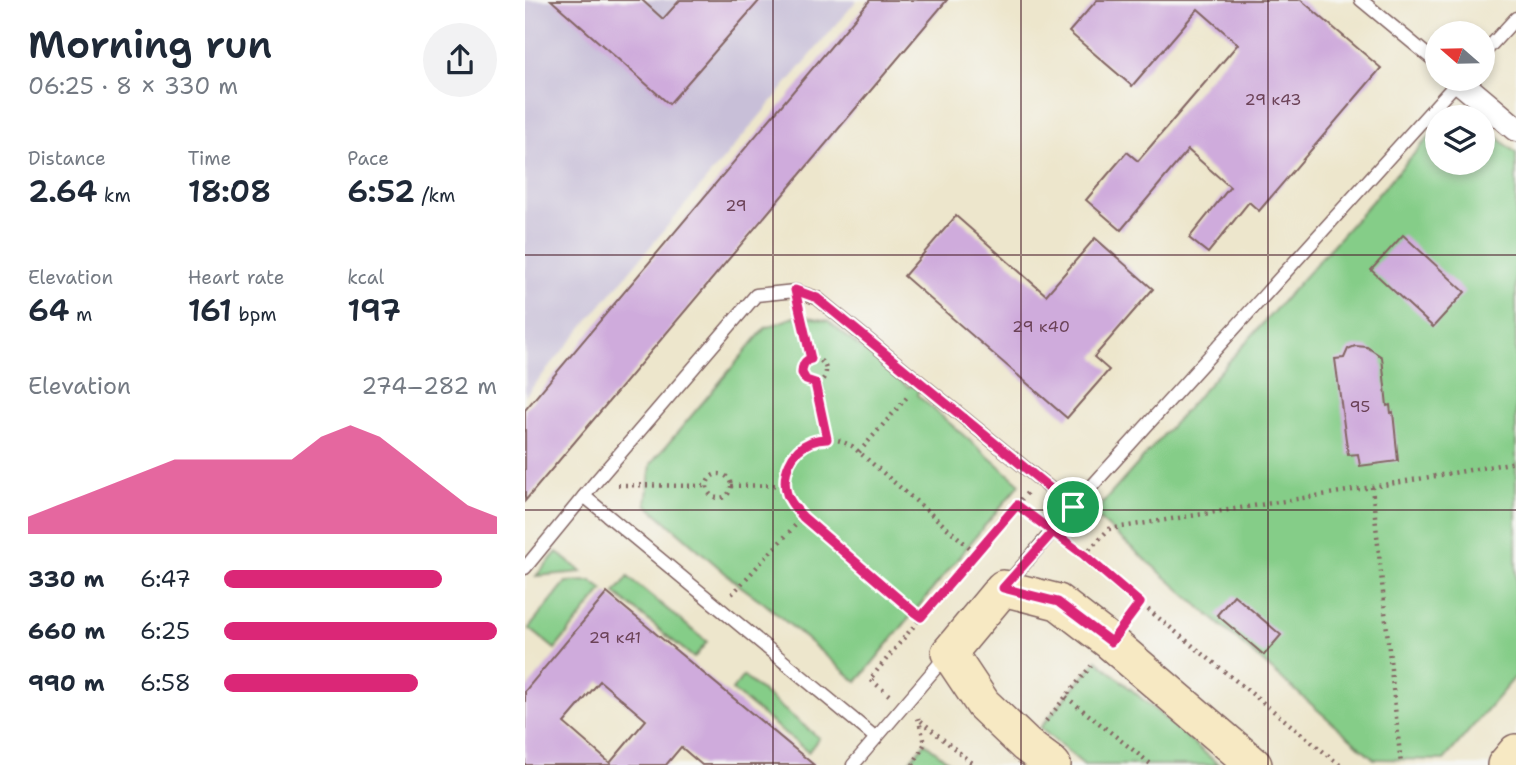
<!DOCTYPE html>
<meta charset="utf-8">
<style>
:root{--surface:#fff;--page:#f2f2f3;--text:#1f2937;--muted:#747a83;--accent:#db2777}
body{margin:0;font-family:"Shantell Sans",sans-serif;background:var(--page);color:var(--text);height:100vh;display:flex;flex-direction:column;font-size:26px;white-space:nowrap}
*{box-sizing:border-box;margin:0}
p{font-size:23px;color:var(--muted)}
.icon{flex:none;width:38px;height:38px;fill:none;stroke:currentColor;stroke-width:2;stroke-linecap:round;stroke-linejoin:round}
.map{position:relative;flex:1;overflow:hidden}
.details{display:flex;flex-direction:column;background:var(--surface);width:525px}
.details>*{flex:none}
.needle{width:46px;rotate:290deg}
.fabs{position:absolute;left:900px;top:21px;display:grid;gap:14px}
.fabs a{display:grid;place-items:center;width:70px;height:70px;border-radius:50%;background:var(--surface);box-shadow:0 4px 10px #0003;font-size:35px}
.pin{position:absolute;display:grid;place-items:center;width:60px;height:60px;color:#fff;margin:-30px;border:4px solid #fff;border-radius:50%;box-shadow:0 2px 7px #0007}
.round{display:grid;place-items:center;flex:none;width:74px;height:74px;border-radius:37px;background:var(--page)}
.overview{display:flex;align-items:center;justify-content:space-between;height:119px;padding:0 28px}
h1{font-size:38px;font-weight:600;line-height:52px}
.figures{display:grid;grid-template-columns:repeat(3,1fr);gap:10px;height:119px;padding:7px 28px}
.figures div{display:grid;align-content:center}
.figures b{font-size:30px;font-weight:600}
.figures small{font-size:19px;font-weight:400}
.figures p{font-size:19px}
.chart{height:196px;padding:14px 28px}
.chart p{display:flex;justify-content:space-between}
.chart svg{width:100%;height:126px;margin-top:7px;fill:var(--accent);opacity:.7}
ul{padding:0 28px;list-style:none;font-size:23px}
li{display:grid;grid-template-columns:112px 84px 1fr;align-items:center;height:52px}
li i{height:18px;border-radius:9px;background:var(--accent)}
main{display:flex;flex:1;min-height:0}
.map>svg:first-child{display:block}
.industrial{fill:#c8bfd8}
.green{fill:#85cd88;stroke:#68765a;stroke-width:2}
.building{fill:#cfabdc;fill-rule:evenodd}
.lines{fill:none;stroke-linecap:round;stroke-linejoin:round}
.lane-casing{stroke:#836563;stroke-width:15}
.street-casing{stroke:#836563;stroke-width:27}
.secondary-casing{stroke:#836563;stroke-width:38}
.path{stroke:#836563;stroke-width:4.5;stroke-dasharray:2 5;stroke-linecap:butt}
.lane{stroke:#fff;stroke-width:12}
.street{stroke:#fff;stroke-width:24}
.secondary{stroke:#f7e9c3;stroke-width:35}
.route-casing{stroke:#fff;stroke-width:14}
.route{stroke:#db2777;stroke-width:9}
.grid{fill:none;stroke:#4a1f2b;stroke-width:2;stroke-opacity:0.55}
.labels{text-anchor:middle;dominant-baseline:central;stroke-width:5;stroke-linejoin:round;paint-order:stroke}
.number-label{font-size:16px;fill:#6b4257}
</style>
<main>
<section class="details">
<div class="overview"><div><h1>Morning run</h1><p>06:25 · 8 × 330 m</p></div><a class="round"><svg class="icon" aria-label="share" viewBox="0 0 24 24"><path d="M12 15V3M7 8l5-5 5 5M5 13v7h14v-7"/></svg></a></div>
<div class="figures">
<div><p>Distance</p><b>2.64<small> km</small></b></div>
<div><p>Time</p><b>18:08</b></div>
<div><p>Pace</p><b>6:52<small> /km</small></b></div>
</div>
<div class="figures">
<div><p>Elevation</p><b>64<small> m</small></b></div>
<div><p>Heart rate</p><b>161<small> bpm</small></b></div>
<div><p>kcal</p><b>197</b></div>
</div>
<div class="chart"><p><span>Elevation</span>274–282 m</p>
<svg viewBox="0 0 160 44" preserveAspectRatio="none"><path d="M0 44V38L10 34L20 30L30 26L40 22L50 18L60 18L70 18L80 18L90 18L100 10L110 6L120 10L130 18L140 26L150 34L160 38V44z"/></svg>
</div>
<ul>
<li><b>330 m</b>6:47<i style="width:80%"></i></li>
<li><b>660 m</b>6:25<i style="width:100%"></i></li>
<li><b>990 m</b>6:58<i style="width:71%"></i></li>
</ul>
</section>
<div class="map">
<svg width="991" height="765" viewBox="0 0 991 765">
<rect width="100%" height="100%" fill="#f6f6f2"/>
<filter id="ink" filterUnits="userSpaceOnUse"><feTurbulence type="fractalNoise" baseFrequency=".0143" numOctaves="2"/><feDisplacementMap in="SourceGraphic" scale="14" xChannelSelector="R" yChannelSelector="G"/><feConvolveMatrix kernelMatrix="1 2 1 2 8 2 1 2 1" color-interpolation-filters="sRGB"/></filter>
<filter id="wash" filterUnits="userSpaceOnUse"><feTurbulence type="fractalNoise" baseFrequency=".00686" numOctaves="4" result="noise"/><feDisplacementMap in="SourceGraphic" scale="28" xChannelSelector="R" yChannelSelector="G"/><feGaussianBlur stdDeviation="1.57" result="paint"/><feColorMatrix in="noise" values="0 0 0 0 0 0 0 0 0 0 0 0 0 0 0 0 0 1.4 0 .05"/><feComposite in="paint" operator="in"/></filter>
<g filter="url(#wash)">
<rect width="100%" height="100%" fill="#ede6cc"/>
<!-- industrial -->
<polygon class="industrial" points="0,0 332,0 0,396"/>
<!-- green -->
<g class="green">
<polygon points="957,124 991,153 991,676 919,760 849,759 568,514 912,128 912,163 957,163"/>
<polygon points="274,315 303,321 383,387 395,382 392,395 495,484 452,535 332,682 239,603 214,585 121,504 126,464 240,328"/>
<polygon points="32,552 57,572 11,576"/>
<polygon points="103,577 182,642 169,658 90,593"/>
<polygon points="66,581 78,590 30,649 4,628 41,582"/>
<polygon points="572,660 694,765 559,765 515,728"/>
<polygon points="218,676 294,738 283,752 207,690"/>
<polygon points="400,743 428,765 381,765"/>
</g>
<g id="blocks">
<!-- building -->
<g class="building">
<polygon points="26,0 117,0 138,19 155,0 235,0 144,104"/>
<polygon points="345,0 422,0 0,501 0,410"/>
<polygon points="572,0 776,0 856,68 734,211 724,202 683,253 664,238 705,187 663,150 596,230 561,200 602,152 613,161 713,44 673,9 607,86 544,32"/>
<polygon points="431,216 521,295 570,238 628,289 569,357 584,370 542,418 379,276"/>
<polygon points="878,235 940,292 908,327 846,270"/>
<polygon points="830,346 842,347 857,357 862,406 865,405 866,413 868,412 873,461 835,466 833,454 823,455 810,359 819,358 823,349"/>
<path d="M82,593L289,765H177L156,747L141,765H0V691ZM75,681L121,720L85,763L39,723Z"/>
<polygon points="709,595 756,635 739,655 692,615"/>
</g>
</g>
</g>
<g filter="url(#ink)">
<use href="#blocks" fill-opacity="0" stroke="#836563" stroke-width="2"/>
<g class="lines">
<!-- lane casing -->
<g class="lane-casing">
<g id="lane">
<polyline points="836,0 912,63"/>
<polyline points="957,55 991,18"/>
<polyline points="59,496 351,738 421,656"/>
<polyline points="548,507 935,79"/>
<polyline points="0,568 68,485 231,295 270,291 292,298 548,507 481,585"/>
<polyline points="328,765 351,738"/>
</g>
</g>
<!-- street casing -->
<g class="street-casing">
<polyline id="street" points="934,81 991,129"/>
</g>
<!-- secondary casing -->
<g class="secondary-casing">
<g id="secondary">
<polyline points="528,765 501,745 458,704 424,653 478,588 533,602 585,642 729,765"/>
<polyline points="980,765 991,752"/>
</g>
</g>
<!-- path -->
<g class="path">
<polyline points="275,312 286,359"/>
<circle cx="289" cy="371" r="12"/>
<polyline points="290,383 302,439"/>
<polyline points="334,452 384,395"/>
<circle cx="194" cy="486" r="12"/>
<polyline points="93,485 182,486"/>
<polyline points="206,486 260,485"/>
<polyline points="847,487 876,765"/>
<polyline points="492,505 514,521"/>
<polyline points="543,543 559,555 584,529 847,487 991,462"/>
<polyline points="559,555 615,603 815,765"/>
<polyline points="207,594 278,517"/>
<path d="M396,617L269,508C265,501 262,495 260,487C257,459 283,433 312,440C317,441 322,444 327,446L450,552"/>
<polyline points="604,618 615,603"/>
<polyline points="364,695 345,679 450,552 502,493"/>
<polyline points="541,697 627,765"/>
<polyline points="396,721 449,765"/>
<polyline points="521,721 566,666"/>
<polyline points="388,765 400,743 393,718"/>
</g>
<!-- lane -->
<use href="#lane" class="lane"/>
<!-- street -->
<use href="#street" class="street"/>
<!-- secondary -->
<use href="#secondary" class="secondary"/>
</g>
</g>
<g class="lines" filter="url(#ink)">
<!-- route casing -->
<g class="route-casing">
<path id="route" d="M548,507L292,298L270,290L286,359C279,360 277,367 277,373L281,380L290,383L302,439C297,439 291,440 286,442C266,450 256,474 262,494C265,503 272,510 278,517L389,612L396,617L492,505L528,532L478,588L533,602L586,642L615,603L559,555L528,532L548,507"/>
</g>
<!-- route -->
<use href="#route" class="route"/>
</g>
<!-- grid -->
<path class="grid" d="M248,0V765M496,0V765M743,0V765M0,255H991M0,510H991"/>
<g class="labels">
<!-- number labels -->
<g class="number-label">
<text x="748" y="99">29 к43</text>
<text x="211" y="205">29</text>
<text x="516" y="326">29 к40</text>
<text x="835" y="406">95</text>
<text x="90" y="637">29 к41</text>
</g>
</g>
</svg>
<div class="fabs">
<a><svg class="needle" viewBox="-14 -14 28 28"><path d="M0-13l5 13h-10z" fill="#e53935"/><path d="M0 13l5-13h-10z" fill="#747a83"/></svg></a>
<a><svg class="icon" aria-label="layers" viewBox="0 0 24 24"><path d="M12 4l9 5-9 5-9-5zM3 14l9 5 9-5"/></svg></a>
</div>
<div class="pin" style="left:548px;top:507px;background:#1e9e55"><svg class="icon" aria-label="arrive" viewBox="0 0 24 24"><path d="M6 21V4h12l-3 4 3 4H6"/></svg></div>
</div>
</main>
